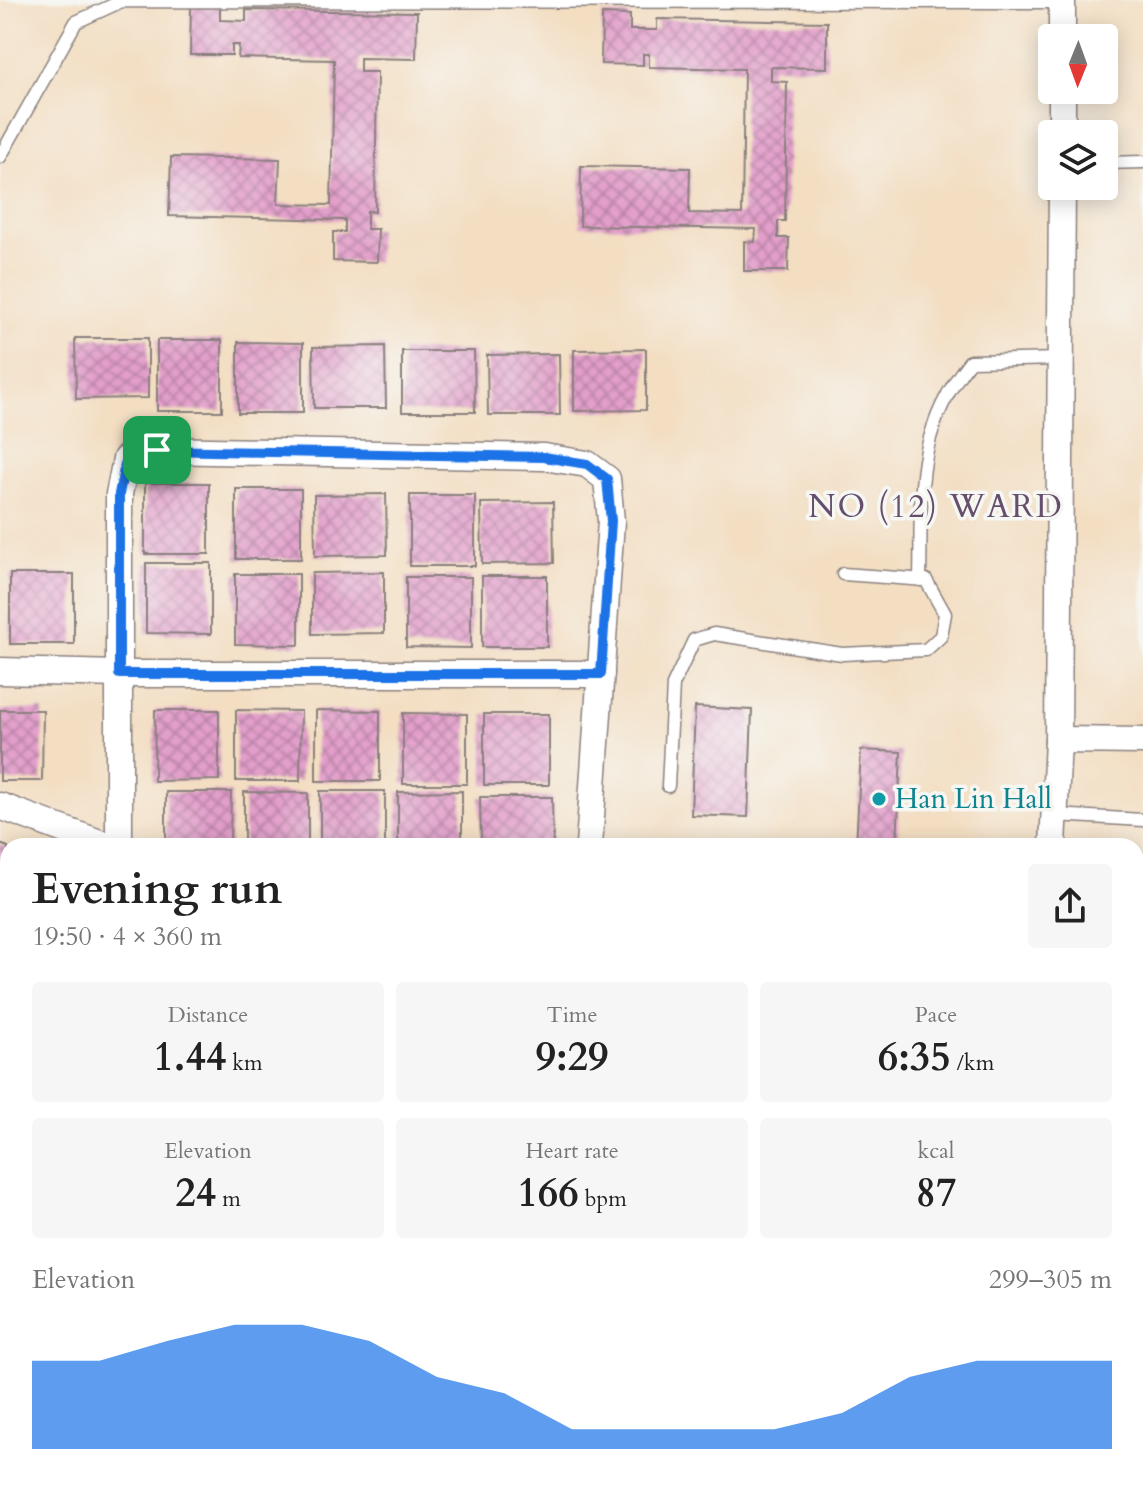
<!DOCTYPE html>
<meta charset="utf-8">
<style>
:root{--surface:#fff;--page:#f6f6f6;--text:#222;--muted:#767676;--accent:#1a73e8}
body{margin:0;font-family:Cardo,serif;background:var(--page);color:var(--text);height:100vh;display:flex;flex-direction:column;font-size:30px;white-space:nowrap}
*{box-sizing:border-box;margin:0}
p{font-size:26px;color:var(--muted)}
.icon{flex:none;width:44px;height:44px;fill:none;stroke:currentColor;stroke-width:2;stroke-linecap:round;stroke-linejoin:round}
.map{position:relative;flex:1;overflow:hidden}
.details{position:absolute;left:0px;top:838px;width:1144px;height:650px;display:flex;flex-direction:column;background:var(--surface);border-radius:24px 24px 0 0;box-shadow:0 4px 20px #0003}
.details>*{flex:none}
.needle{width:52px;rotate:181deg}
.buttons{position:absolute;left:1038px;top:24px;display:grid;gap:16px}
.buttons a{display:grid;place-items:center;width:80px;height:80px;border-radius:8px;background:var(--surface);box-shadow:0 4px 20px #0003;font-size:40px}
.pin{position:absolute;display:grid;place-items:center;width:68px;height:68px;color:#fff;margin:-34px;border-radius:16px;box-shadow:0 4px 12px #0006}
.round{display:grid;place-items:center;flex:none;width:84px;height:84px;border-radius:8px;background:var(--page)}
.head{display:flex;align-items:center;justify-content:space-between;height:136px;padding:0 32px}
h1{font-size:44px;font-weight:700;line-height:60px}
.metrics{display:grid;grid-template-columns:repeat(3,1fr);gap:12px;height:136px;padding:8px 32px}
.metrics div{display:grid;align-content:center;border-radius:8px;background:var(--page);text-align:center}
.metrics b{font-size:40px;font-weight:700}
.metrics small{font-size:22px;font-weight:400}
.metrics p{font-size:22px}
.chart{height:224px;padding:16px 32px}
.chart p{display:flex;justify-content:space-between}
.chart svg{width:100%;height:144px;margin-top:8px;fill:var(--accent);opacity:.7}
.map>svg:first-child{display:block}
.building{fill:url(#building-cross-hatch)}
.lines{fill:none;stroke-linecap:round;stroke-linejoin:round}
.lane-casing{stroke:#8a807e;stroke-width:15}
.street-casing{stroke:#8a807e;stroke-width:29}
.primary-casing{stroke:#8a807e;stroke-width:43}
.lane{stroke:#fff;stroke-width:12}
.street{stroke:#fff;stroke-width:26}
.primary{stroke:#f8bf6c;stroke-width:40}
.route-casing{stroke:#fff;stroke-width:16}
.route{stroke:#1a73e8;stroke-width:10}
.culture-dot{fill:#0f9aa8;stroke:#f6f6f2;stroke-width:3}
.labels{text-anchor:middle;dominant-baseline:central;stroke-width:7;stroke-linejoin:round;paint-order:stroke}
.culture-label{font-size:28px;fill:#0d838f;stroke:#f6f6f2;text-anchor:start}
.quarter-label{font-size:32px;letter-spacing:2px;fill:#664e6d;stroke:#f6f6f2}
</style>
<div class="map">
<svg width="1143" height="1487" viewBox="0 0 1143 1487">
<defs>
<pattern id="building-cross-hatch" width="8" height="8" patternUnits="userSpaceOnUse" patternTransform="scale(2)"><rect width="8" height="8" fill="#e39fcb"/><path d="M0 0l8 8M0 8l8-8" fill="none" stroke="#b881a6"/></pattern>
</defs>
<rect width="100%" height="100%" fill="#f6f6f2"/>
<filter id="ink" filterUnits="userSpaceOnUse"><feTurbulence type="fractalNoise" baseFrequency=".0125" numOctaves="2"/><feDisplacementMap in="SourceGraphic" scale="16" xChannelSelector="R" yChannelSelector="G"/><feConvolveMatrix kernelMatrix="1 2 1 2 8 2 1 2 1" color-interpolation-filters="sRGB"/></filter>
<filter id="wash" filterUnits="userSpaceOnUse"><feTurbulence type="fractalNoise" baseFrequency=".006" numOctaves="4" result="noise"/><feDisplacementMap in="SourceGraphic" scale="32" xChannelSelector="R" yChannelSelector="G"/><feGaussianBlur stdDeviation="1.8" result="paint"/><feColorMatrix in="noise" values="0 0 0 0 0 0 0 0 0 0 0 0 0 0 0 0 0 1.4 0 .05"/><feComposite in="paint" operator="in"/></filter>
<g filter="url(#wash)">
<rect width="100%" height="100%" fill="#f3dec2"/>
<g id="blocks">
<!-- building -->
<g class="building">
<polygon points="191,5 220,6 220,20 246,21 246,10 417,12 416,59 360,58 360,72 377,72 375,212 367,211 367,229 378,229 377,262 333,261 333,232 345,232 345,220 169,216 171,157 280,159 278,204 331,205 334,60 238,58 239,45 232,45 232,55 190,55"/>
<polygon points="602,14 630,15 630,30 657,30 657,19 827,22 827,68 771,67 771,81 787,82 785,221 778,221 778,238 789,238 788,271 744,271 744,241 755,242 756,229 580,226 581,166 690,168 689,213 742,214 744,69 649,67 649,54 643,54 643,65 601,64"/>
<polygon points="75,338 148,338 148,398 76,399"/>
<rect x="157" y="340" width="65" height="71"/>
<polygon points="238,342 303,343 303,413 238,413"/>
<polygon points="385,346 386,408 314,408 313,347"/>
<polygon points="646,349 646,410 574,411 574,350"/>
<polygon points="402,351 474,351 475,412 402,412"/>
<polygon points="559,354 560,415 488,415 487,355"/>
<rect x="145" y="483" width="64" height="71"/>
<rect x="236" y="489" width="65" height="70"/>
<polygon points="386,494 387,555 315,556 314,495"/>
<rect x="410" y="495" width="65" height="71"/>
<polygon points="553,502 554,563 482,564 481,503"/>
<polygon points="146,563 211,563 211,634 146,633"/>
<polygon points="384,572 384,633 312,634 312,573"/>
<rect x="10" y="574" width="64" height="70"/>
<polygon points="235,574 299,574 299,645 235,644"/>
<rect x="482" y="576" width="65" height="71"/>
<polygon points="406,577 471,577 471,648 406,647"/>
<polygon points="695,707 752,710 748,817 691,815"/>
<polygon points="0,710 43,710 42,781 0,781"/>
<polygon points="155,710 219,710 219,780 154,781"/>
<polygon points="236,710 301,711 300,781 236,781"/>
<polygon points="316,710 380,711 380,781 316,781"/>
<polygon points="403,713 467,714 467,784 403,784"/>
<rect x="484" y="714" width="65" height="71"/>
<polygon points="861,750 901,752 897,846 856,846"/>
<rect x="320" y="791" width="65" height="55"/>
<polygon points="462,791 462,846 398,846 398,792"/>
<polygon points="166,792 231,792 230,846 166,846"/>
<polygon points="244,792 308,793 308,846 244,846"/>
<polygon points="480,797 552,797 553,846 481,846"/>
<polygon points="0,844 8,847 8,925 0,923"/>
<rect x="1136" y="1003" width="7" height="39"/>
<rect x="1136" y="1052" width="7" height="85"/>
<rect x="1136" y="1147" width="7" height="74"/>
<polygon points="1,1185 8,1186 8,1209 0,1209"/>
<polygon points="610,1480 773,1480 772,1487 632,1487"/>
</g>
</g>
</g>
<g filter="url(#ink)">
<use href="#blocks" fill-opacity="0" stroke="#8a807e" stroke-width="2"/>
<g class="lines">
<!-- lane casing -->
<g class="lane-casing">
<g id="lane">
<polyline points="0,157 76,22 122,1 1062,2"/>
<polyline points="1104,163 1143,162"/>
<path d="M920,580C922,493 913,433 970,361L1061,359"/>
<polyline points="668,786 673,685 694,640 714,634 842,654 926,650 941,636 945,614 926,580 843,574"/>
<polyline points="1055,815 1143,820"/>
</g>
</g>
<!-- street casing -->
<g class="street-casing">
<g id="street">
<polyline points="1062,0 1062,38"/>
<polyline points="1062,90 1062,134"/>
<polyline points="0,671 119,674 601,674"/>
<polyline points="1058,740 1143,741"/>
<polyline points="0,806 105,845"/>
<polyline points="119,841 119,494 126,459 157,450 544,457 587,464 607,479 611,521 589,846"/>
<polyline points="1053,846 1058,740 1062,186"/>
<polyline points="1136,1350 1143,1349"/>
<polyline points="96,1487 96,1480"/>
<polyline points="131,1487 131,1480"/>
<polyline points="928,1487 930,1480"/>
</g>
</g>
<!-- primary casing -->
<g class="primary-casing">
<polyline id="primary" points="12,1480 29,1487"/>
</g>
<!-- lane -->
<use href="#lane" class="lane"/>
<!-- street -->
<use href="#street" class="street"/>
<!-- primary -->
<use href="#primary" class="primary"/>
</g>
</g>
<g class="lines" filter="url(#ink)">
<!-- route casing -->
<g class="route-casing">
<polygon id="route" points="157,450 544,457 587,464 607,479 611,521 601,674 119,674 119,494 126,459"/>
</g>
<!-- route -->
<use href="#route" class="route"/>
</g>
<!-- markers -->
<circle class="culture-dot" cx="879" cy="799" r="8"/>
<g class="labels">
<!-- culture labels -->
<g class="culture-label">
<text x="895" y="799">Han Lin Hall</text>
</g>
<!-- quarter labels -->
<g class="quarter-label">
<text x="936" y="507">NO (12) WARD</text>
</g>
</g>
</svg>
<div class="buttons">
<a><svg class="needle" viewBox="-14 -14 28 28"><path d="M0-13l5 13h-10z" fill="#e53935"/><path d="M0 13l5-13h-10z" fill="#767676"/></svg></a>
<a><svg class="icon" aria-label="layers" viewBox="0 0 24 24"><path d="M12 4l9 5-9 5-9-5zM3 14l9 5 9-5"/></svg></a>
</div>
<div class="pin" style="left:157px;top:450px;background:#1e9e55"><svg class="icon" aria-label="arrive" viewBox="0 0 24 24"><path d="M6 21V4h12l-3 4 3 4H6"/></svg></div>
<section class="details">
<div class="head"><div><h1>Evening run</h1><p>19:50 · 4 × 360 m</p></div><a class="round"><svg class="icon" aria-label="share" viewBox="0 0 24 24"><path d="M12 15V3M7 8l5-5 5 5M5 13v7h14v-7"/></svg></a></div>
<div class="metrics">
<div><p>Distance</p><b>1.44<small> km</small></b></div>
<div><p>Time</p><b>9:29</b></div>
<div><p>Pace</p><b>6:35<small> /km</small></b></div>
</div>
<div class="metrics">
<div><p>Elevation</p><b>24<small> m</small></b></div>
<div><p>Heart rate</p><b>166<small> bpm</small></b></div>
<div><p>kcal</p><b>87</b></div>
</div>
<div class="chart"><p><span>Elevation</span>299–305 m</p>
<svg viewBox="0 0 160 44" preserveAspectRatio="none"><path d="M0 44V17L10 17L20 11L30 6L40 6L50 11L60 22L70 27L80 38L90 38L100 38L110 38L120 33L130 22L140 17L150 17L160 17V44z"/></svg>
</div>
</section>
</div>
